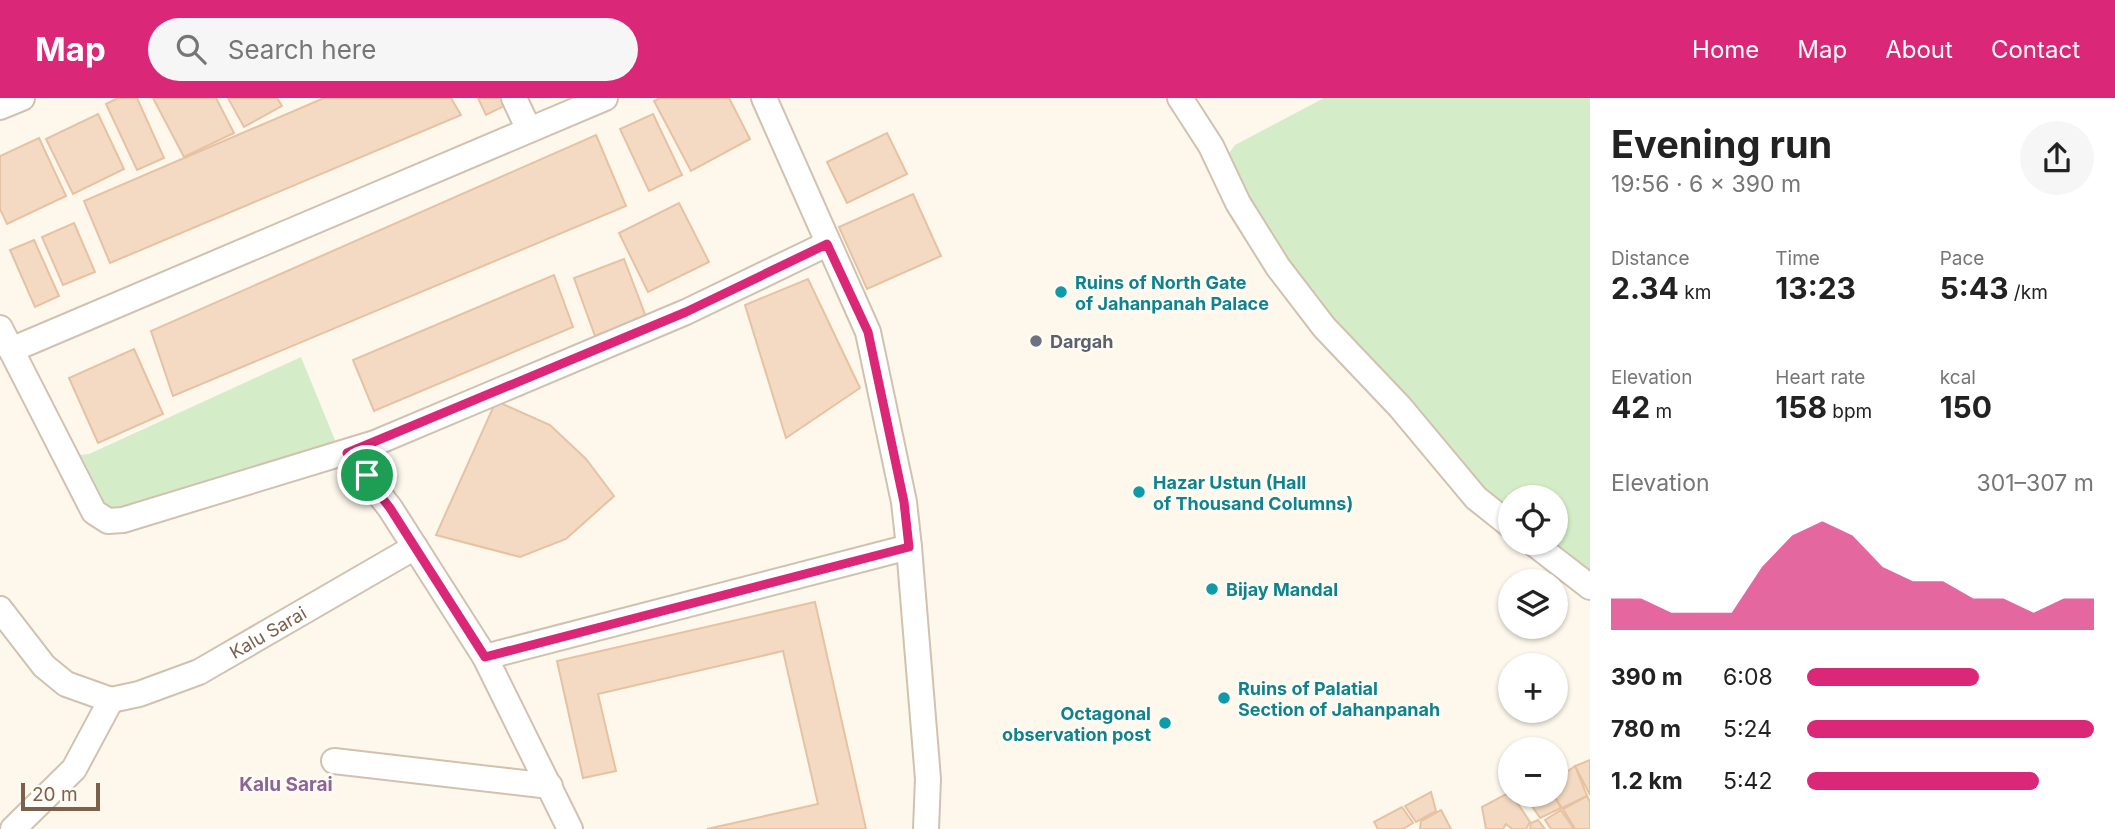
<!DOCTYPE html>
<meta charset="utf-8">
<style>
:root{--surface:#fff;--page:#f6f6f6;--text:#222;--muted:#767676;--accent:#db2777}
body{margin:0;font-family:Inter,sans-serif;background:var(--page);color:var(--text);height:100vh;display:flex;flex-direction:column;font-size:26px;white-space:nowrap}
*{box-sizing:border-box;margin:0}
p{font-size:23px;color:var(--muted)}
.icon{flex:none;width:38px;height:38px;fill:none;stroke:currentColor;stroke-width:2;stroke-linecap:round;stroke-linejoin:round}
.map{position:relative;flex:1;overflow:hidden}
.sheet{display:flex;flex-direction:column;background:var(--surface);width:525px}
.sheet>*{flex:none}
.tools{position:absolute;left:1498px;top:387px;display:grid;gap:14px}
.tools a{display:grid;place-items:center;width:70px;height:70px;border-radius:50%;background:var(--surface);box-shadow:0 2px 5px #0004;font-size:35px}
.scale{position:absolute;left:21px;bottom:18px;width:79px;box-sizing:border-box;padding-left:7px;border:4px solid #7b614c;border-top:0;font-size:19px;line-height:24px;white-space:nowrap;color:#7b614c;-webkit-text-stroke:5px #fffbf3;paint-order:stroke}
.pin{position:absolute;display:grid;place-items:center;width:60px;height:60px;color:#fff;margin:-30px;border:4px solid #fff;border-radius:50%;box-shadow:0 2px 7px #0007}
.round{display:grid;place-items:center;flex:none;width:74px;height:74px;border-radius:37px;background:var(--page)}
.head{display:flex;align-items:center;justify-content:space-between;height:119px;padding:0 21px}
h1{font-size:38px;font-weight:700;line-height:52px}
.metrics{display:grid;grid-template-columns:repeat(3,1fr);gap:10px;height:119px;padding:7px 21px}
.metrics div{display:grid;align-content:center}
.metrics b{font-size:30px;font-weight:700}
.metrics small{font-size:19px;font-weight:400}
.metrics p{font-size:19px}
.chart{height:196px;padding:14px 21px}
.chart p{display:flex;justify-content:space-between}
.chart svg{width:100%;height:126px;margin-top:7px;fill:var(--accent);opacity:.7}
ul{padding:0 21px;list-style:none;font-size:23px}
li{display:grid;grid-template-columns:112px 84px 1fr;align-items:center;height:52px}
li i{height:18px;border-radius:9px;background:var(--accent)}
header{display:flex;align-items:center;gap:42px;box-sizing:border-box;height:98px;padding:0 35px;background:var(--accent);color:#fff}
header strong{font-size:33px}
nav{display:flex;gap:38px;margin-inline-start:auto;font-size:24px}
.search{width:490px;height:63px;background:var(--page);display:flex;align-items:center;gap:18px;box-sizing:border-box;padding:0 24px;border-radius:38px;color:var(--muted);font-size:26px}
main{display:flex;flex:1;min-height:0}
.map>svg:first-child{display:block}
.green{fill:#d4edc8}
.building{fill:#f4dac2;stroke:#e7c2a2;stroke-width:2}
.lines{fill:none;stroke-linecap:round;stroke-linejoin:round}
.street-casing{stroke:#d1c1af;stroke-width:28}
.street{stroke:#fff;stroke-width:24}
.route-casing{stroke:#fff;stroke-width:14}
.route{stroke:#db2777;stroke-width:9}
.culture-dot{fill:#0f9aa8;stroke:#fffbf3;stroke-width:2.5}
.worship-dot{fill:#6b7280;stroke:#fffbf3;stroke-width:2.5}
.labels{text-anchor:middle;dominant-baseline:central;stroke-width:6;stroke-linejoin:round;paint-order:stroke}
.culture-label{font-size:18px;font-weight:bold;fill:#0d838f;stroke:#fffbf3;text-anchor:start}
.worship-label{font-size:18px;font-weight:bold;fill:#5b616d;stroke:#fffbf3;text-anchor:start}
.street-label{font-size:18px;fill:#7b614c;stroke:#fffbf3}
.neighbourhood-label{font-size:19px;font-weight:bold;fill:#8a6596;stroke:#fffbf3}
</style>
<header>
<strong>Map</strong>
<div class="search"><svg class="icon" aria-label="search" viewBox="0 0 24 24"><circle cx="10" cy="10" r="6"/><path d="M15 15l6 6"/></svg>Search here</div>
<nav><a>Home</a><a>Map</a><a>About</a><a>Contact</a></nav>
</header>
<main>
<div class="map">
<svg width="1590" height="731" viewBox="0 0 1590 731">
<rect width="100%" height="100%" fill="#fdf8eb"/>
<!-- green -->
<g class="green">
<polygon points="1324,0 1590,0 1590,490 1532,445 1556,444 1556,399 1510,399 1510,427 1324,229 1220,67 1235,47"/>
<polygon points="301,259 337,347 120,411 101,409 77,357 89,356"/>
</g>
<!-- building -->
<g class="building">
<polygon points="118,0 137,0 164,60 137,72 106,6"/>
<polygon points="153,0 216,0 234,35 184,59"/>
<polygon points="228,0 277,0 282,8 244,29"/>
<polygon points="324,0 451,0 461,17 110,165 84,103"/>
<polygon points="478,0 510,0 512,4 486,17"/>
<polygon points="660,0 729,0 750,41 691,73 654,3"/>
<polygon points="98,16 124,71 73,96 46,41"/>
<polygon points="653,16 682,77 649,93 620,31"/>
<polygon points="887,35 907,76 847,105 827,64"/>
<polygon points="596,37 626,108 173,298 151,233"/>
<polygon points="39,40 66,98 7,126 0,111 0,58"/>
<polygon points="913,96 941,158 867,191 839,129"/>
<polygon points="679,105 709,164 648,194 619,135"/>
<polygon points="74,125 95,174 63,187 42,139"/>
<polygon points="34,142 59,198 35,209 10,152"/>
<polygon points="624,161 646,219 595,238 574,180"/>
<polygon points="554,177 573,229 374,313 353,262"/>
<polygon points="808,181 860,290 786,340 745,207"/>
<polygon points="134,251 163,316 98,345 69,280"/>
<polygon points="496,303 550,327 586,361 614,398 566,441 520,459 436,437"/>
<polygon points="815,504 866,731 707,731 818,706 783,553 598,596 616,673 583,680 557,563"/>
<polygon points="1590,662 1590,697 1575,668"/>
<polygon points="1575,668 1587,698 1562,710 1553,696 1556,682"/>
<polygon points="1431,694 1436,713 1416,724 1405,708"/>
<polygon points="1510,694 1530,724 1526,731 1512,731 1506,726 1503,731 1486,731 1482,709"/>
<polygon points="1524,696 1553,696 1561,710 1540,720"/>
<polygon points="1587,698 1590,704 1590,731 1575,731 1563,711"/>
<polygon points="1402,709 1413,725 1403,731 1378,731 1374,724"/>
<polygon points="1441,712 1451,731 1420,731 1421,723"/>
<polygon points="1561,712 1574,731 1551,731 1545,722"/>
<polygon points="1538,722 1545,731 1530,731 1531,725"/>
</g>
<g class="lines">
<!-- street casing -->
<g class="street-casing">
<g id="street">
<polyline points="514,0 529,32"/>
<polyline points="764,0 868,234 904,404 909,449 928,681 926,731"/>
<polyline points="1180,0 1211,48 1238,105 1278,169 1324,229 1400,309 1476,400 1510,427"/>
<polyline points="0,9 22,0"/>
<polyline points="0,230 94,414 108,423 123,422 375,345 686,214 827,146"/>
<polyline points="11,252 605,0"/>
<polyline points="347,355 390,410 485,559 570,731"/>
<polyline points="1532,444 1590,489"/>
<polyline points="0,511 44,568 66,586 111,602"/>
<polyline points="485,559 909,449"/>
<path id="s1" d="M111,602L139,596L199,574L415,449"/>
<polyline points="334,663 550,688"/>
<polyline points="13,731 74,671 111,602"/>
</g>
</g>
<!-- street -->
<use href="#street" class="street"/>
</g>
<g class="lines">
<!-- route casing -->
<g class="route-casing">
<polygon id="route" points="827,146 868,234 904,404 909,449 485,559 390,410 347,355 686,214"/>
</g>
<!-- route -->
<use href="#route" class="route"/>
</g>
<!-- markers -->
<g class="culture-dot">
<circle cx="1061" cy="194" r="7"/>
<circle cx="1139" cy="394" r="7"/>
<circle cx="1212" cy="491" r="7"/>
<circle cx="1224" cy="600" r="7"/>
<circle cx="1165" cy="625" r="7"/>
</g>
<circle class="worship-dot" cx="1036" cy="243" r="7"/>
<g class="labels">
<!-- culture labels -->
<g class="culture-label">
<text x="1075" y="184">Ruins of North Gate<tspan x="1075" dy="21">of Jahanpanah Palace</tspan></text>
<text x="1153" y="384">Hazar Ustun (Hall<tspan x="1153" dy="21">of Thousand Columns)</tspan></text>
<text x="1226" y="491">Bijay Mandal</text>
<text x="1238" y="590">Ruins of Palatial<tspan x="1238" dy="21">Section of Jahanpanah</tspan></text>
<text x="1151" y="615" text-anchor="end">Octagonal<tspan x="1151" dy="21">observation post</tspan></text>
</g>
<!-- worship labels -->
<g class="worship-label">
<text x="1050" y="243">Dargah</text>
</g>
<!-- street labels -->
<g class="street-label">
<text stroke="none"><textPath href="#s1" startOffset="172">Kalu Sarai</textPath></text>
</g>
<!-- neighbourhood labels -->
<g class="neighbourhood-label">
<text x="286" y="686">Kalu Sarai</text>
</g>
</g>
</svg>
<div class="tools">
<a><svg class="icon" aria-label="locate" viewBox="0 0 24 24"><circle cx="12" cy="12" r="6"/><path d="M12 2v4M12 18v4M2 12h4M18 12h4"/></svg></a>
<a><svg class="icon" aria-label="layers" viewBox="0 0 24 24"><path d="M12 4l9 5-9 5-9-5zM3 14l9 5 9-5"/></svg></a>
<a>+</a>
<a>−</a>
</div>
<div class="scale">20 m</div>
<div class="pin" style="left:367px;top:377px;background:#1e9e55"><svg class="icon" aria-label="arrive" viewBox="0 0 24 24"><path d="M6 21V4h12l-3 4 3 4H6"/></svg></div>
</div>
<section class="sheet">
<div class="head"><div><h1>Evening run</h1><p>19:56 · 6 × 390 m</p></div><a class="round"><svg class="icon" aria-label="share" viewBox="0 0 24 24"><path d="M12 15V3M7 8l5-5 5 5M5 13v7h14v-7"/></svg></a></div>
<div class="metrics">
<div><p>Distance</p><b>2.34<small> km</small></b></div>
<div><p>Time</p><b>13:23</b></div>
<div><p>Pace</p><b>5:43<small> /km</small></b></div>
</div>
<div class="metrics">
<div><p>Elevation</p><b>42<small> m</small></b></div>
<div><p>Heart rate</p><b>158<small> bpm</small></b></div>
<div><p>kcal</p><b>150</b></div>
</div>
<div class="chart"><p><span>Elevation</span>301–307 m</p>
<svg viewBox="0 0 160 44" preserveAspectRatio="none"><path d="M0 44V33L10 33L20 38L30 38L40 38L50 22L60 11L70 6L80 11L90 22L100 27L110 27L120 33L130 33L140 38L150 33L160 33V44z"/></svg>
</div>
<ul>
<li><b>390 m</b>6:08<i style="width:60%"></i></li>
<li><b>780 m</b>5:24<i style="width:100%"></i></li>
<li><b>1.2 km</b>5:42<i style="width:81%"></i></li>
</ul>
</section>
</main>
